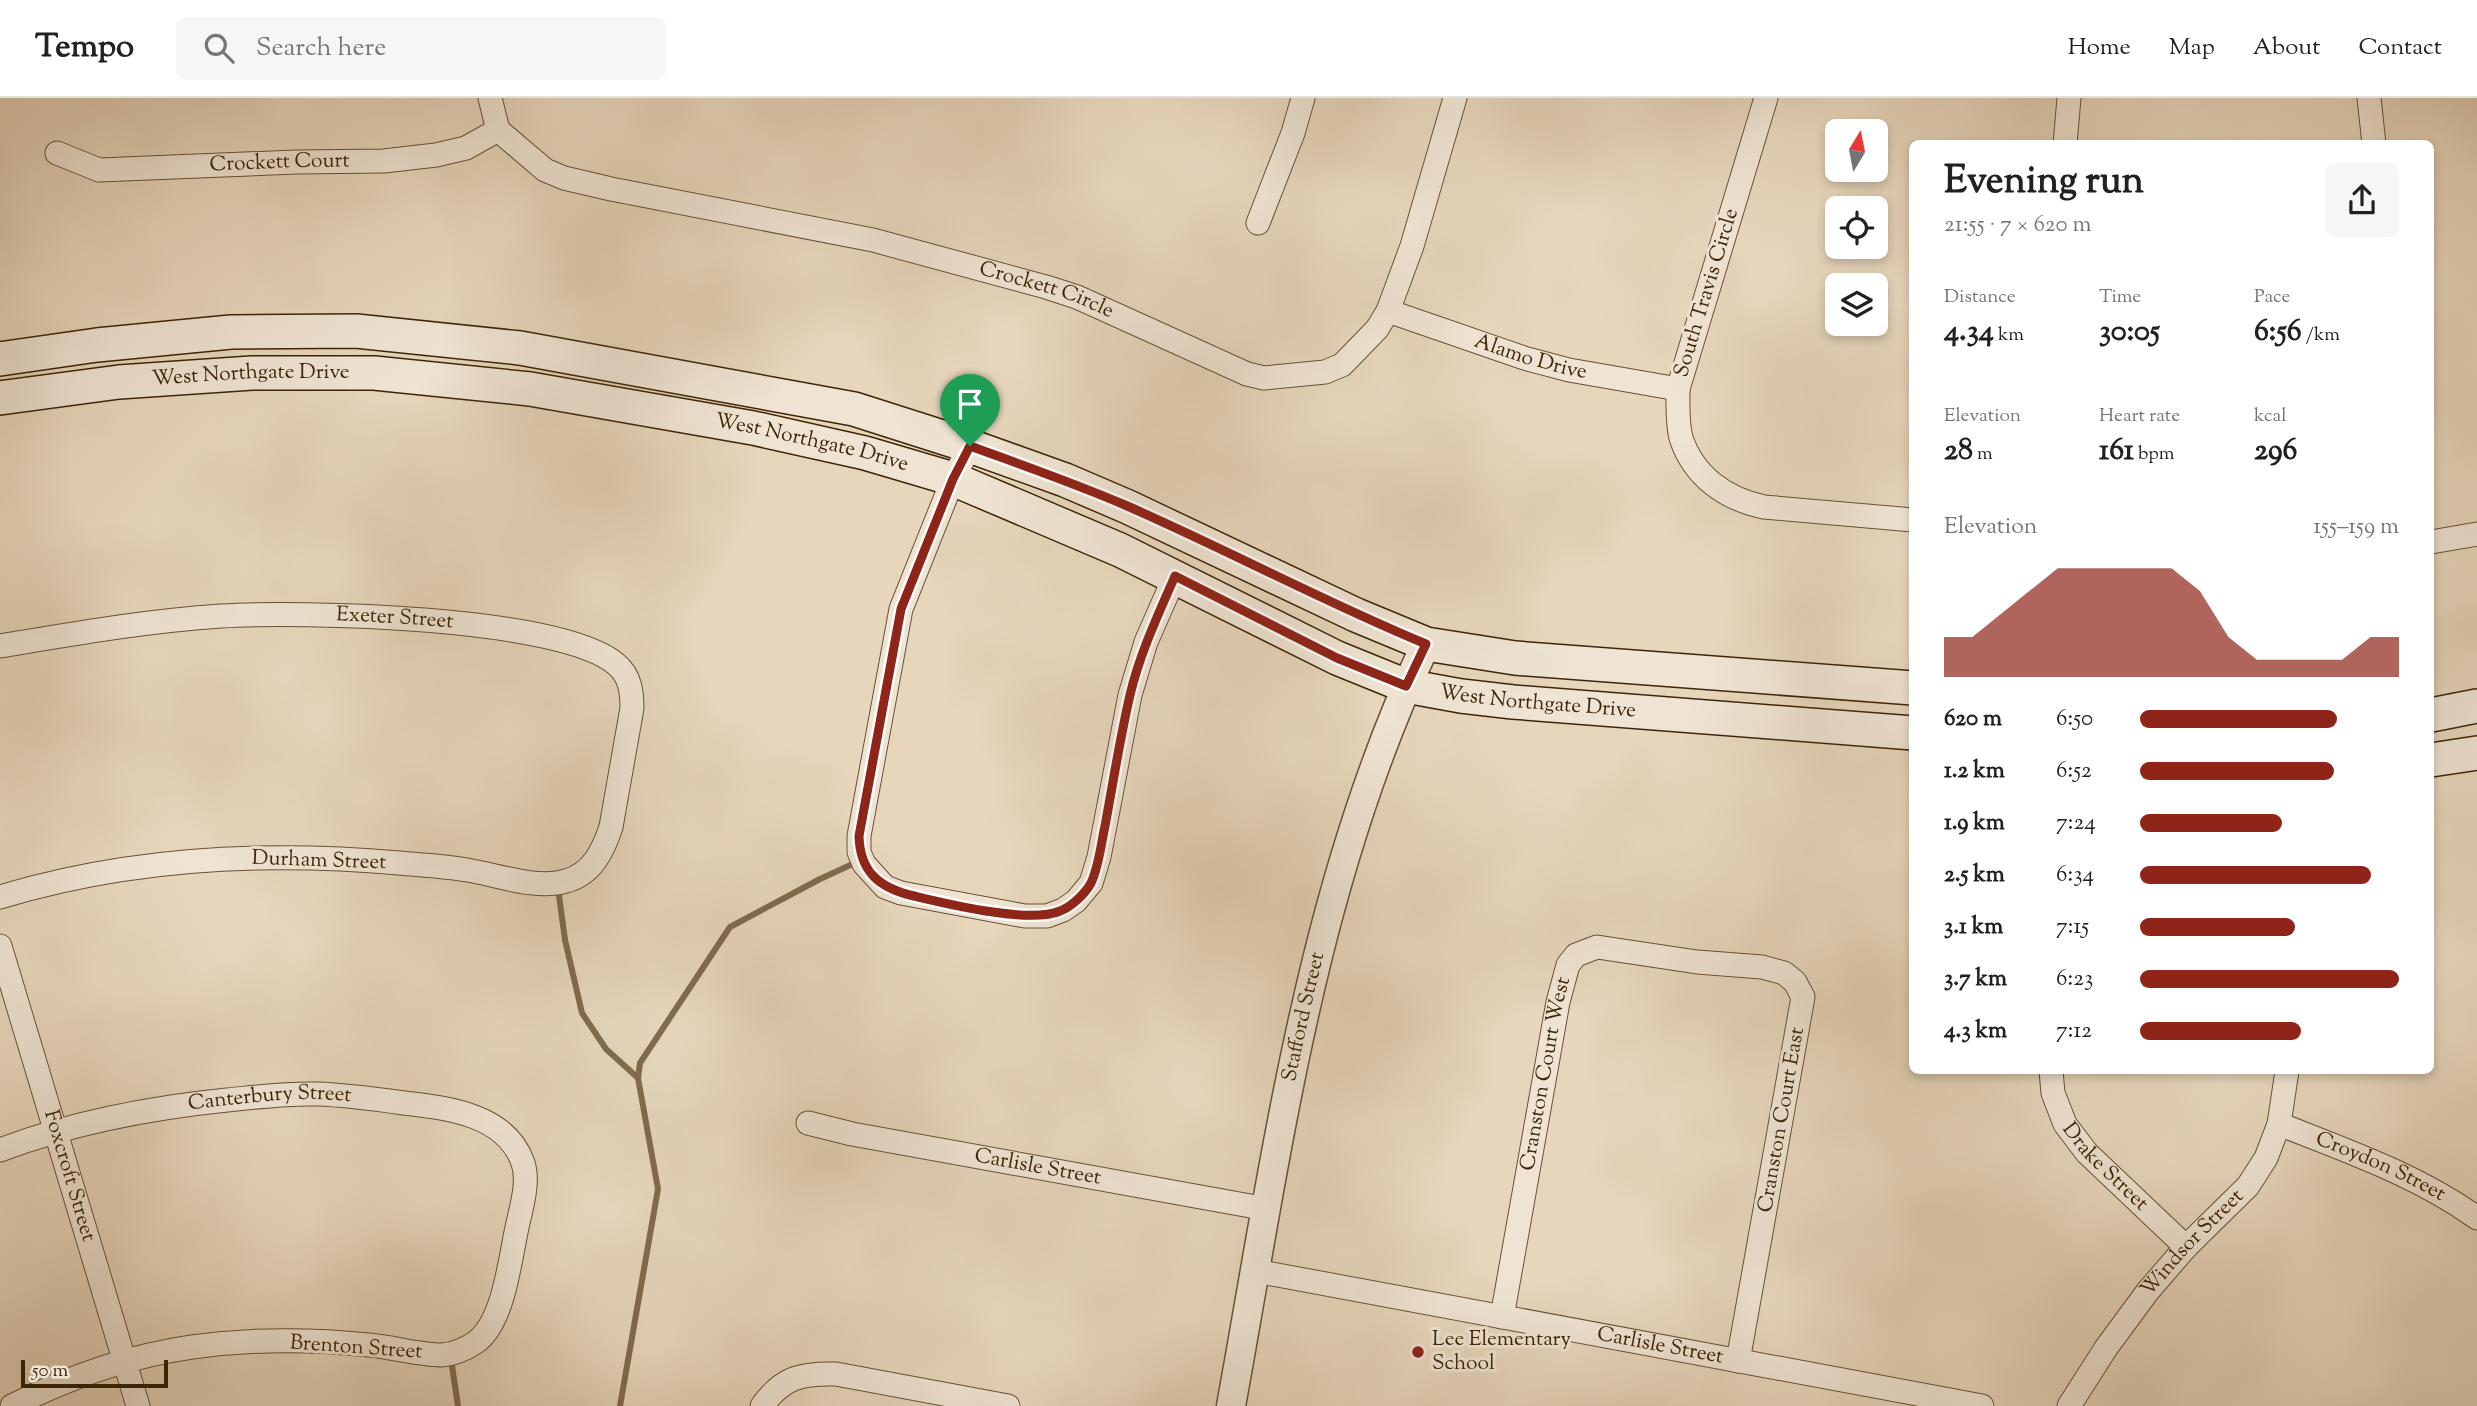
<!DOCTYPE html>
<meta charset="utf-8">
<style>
:root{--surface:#fff;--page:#f6f6f6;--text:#202124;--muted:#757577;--line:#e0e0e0;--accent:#8f2418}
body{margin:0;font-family:"Sorts Mill Goudy",serif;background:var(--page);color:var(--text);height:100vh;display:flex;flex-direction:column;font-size:26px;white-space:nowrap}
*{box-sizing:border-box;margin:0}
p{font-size:23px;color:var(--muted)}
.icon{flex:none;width:38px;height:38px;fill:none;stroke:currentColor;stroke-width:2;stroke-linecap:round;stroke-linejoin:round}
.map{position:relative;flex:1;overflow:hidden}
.panel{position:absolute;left:1909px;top:42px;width:525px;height:934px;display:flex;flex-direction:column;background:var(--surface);border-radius:10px;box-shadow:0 4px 10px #0003}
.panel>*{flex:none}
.needle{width:46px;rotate:10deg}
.fabs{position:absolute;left:1825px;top:21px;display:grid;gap:14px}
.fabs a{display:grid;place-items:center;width:63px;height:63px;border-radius:10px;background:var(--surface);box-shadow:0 4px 10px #0003;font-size:35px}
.scale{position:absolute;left:21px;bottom:18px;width:147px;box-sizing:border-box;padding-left:7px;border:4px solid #3d2507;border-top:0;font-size:19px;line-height:24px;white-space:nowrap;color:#3d2507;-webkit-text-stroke:5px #efe4d3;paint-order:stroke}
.pin{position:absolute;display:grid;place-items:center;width:60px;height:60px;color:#fff;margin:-72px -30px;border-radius:50% 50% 50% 0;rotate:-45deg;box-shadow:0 0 7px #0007}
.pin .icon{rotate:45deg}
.round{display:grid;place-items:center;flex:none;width:74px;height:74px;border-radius:10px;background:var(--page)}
.head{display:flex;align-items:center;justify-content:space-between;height:119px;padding:0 35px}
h1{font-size:38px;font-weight:800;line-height:52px}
.metrics{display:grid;grid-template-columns:repeat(3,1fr);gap:10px;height:119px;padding:7px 35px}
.metrics div{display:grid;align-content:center}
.metrics b{font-size:30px;font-weight:800}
.metrics small{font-size:19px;font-weight:400}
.metrics p{font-size:19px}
.chart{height:196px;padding:14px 35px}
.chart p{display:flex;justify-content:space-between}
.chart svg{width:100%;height:126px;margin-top:7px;fill:var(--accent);opacity:.7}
ul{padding:0 35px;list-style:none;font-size:23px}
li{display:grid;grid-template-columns:112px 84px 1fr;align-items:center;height:52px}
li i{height:18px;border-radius:9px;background:var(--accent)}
header{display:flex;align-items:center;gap:42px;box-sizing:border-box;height:98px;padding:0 35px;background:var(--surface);border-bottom:2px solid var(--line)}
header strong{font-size:33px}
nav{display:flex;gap:38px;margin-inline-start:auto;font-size:24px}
.search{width:490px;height:63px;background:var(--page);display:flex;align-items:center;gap:18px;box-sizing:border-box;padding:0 24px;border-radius:10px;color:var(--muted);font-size:26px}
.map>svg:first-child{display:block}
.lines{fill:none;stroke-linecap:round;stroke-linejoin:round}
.stream{stroke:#806b4e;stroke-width:6}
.minor-casing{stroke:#685134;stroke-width:25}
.tertiary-casing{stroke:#685134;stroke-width:31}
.secondary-casing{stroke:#3d2507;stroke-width:36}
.minor{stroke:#efe4d3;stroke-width:23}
.tertiary{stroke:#efe4d3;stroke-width:28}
.secondary{stroke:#efe4d3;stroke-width:33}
.route-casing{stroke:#fff;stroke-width:14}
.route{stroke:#8f2418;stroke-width:9}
.poi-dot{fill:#8f2418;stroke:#efe4d3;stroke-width:2.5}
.labels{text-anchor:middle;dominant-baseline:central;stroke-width:6;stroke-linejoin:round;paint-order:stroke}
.street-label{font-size:21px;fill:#3d2507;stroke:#efe4d3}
.poi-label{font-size:21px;fill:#3d2507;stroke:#efe4d3;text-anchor:start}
</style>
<header>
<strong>Tempo</strong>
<div class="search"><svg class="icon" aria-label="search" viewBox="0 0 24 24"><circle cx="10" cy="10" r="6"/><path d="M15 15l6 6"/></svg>Search here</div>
<nav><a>Home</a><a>Map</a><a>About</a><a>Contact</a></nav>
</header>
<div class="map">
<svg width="2477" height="1308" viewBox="0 0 2477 1308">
<rect width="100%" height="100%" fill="#e7d6bc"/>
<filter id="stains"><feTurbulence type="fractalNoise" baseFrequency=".00286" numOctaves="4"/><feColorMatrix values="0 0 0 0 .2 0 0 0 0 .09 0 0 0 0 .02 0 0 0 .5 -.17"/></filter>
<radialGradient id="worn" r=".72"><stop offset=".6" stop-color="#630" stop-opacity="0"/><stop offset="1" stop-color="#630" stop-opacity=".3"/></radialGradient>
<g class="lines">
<!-- stream -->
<g class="stream">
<polyline points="558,790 565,842 582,915 606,951 638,980"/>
<polyline points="451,1261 458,1308"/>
<polyline points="620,1308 658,1091 638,980 640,965 730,829 820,781 857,764"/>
</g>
<!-- minor casing -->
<g class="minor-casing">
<g id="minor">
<path id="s1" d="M490,0L498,32L545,72L564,80L611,91L873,142L1046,189L1077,199L1247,276L1264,280L1325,274L1342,267L1377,231L1388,213L1412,148L1455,0"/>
<path d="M1766,0L1678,291C1678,306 1677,325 1681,340C1694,379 1726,401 1764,409L1913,422"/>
<polyline points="2369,0 2374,46"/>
<polyline points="2065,46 2069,0"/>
<path id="s2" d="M57,55L99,72L296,64L384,63L436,57L466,50L498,32"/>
<polyline points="1258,125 1293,35 1303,0"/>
<path id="s3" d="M1388,213L1524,260L1569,272L1678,291"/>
<polyline points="970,348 953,381 901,511 859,738 859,754 864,766 885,789 901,795 1025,818 1047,818 1063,812 1076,803 1091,785 1099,759 1130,597 1146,544 1175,478"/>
<polyline points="2431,444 2477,436"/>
<path id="s4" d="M0,548C73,536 146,523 221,518C298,513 563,518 617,567C630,578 632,594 632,610L611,729C603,753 592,776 566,783C536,792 498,777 467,772C445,768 421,767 399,765C265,753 129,760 0,799"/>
<path id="s5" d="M0,848L138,1308"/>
<path id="s6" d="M2051,973L2053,995L2065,1026L2087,1055L2186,1149"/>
<path id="s7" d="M808,1025L852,1036L1267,1111"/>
<path id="s8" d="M2279,1026C2347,1053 2417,1077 2477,1120"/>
<path id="s9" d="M0,1052C74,1024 148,1010 227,1002C257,999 288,995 318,996C347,997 375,1001 404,1005C447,1010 506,1016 523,1065C529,1083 522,1107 518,1125C510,1158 505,1223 476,1244C466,1251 454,1256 442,1257C418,1257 393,1249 369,1247C311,1241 250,1241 192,1249C130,1258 67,1280 12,1308"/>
<path id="s10" d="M1256,1173L1982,1308"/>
<path id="s11" d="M1502,1219L1558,904L1568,867L1576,857L1597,849L1697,864L1762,869L1784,875L1795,884L1803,899L1738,1263"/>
<path d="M762,1308C783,1279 802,1275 836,1276L1008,1308"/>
<path id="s12" d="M2069,1308L2106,1250L2148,1193L2186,1149L2248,1088L2266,1060L2279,1026L2287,973"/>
</g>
</g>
<!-- tertiary casing -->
<g class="tertiary-casing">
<g id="tertiary">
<path id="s13" d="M1231,1308C1278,1050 1312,785 1426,546"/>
</g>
</g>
<!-- secondary casing -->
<g class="secondary-casing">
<g id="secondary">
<polyline points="0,261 97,247 231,234 356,233 520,250 854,311 970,348 1065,382 1128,409 1356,517 1426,546 1515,560 1913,590"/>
<path id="s14" d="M0,300L119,284L252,275H374L530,291L753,330L865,355L953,381L1120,452L1337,560L1406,588L1461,598L1513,604L1913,635"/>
<polyline points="2431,617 2477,608"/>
<polyline points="2431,662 2477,655"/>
</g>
</g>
<!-- minor -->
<use href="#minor" class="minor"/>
<!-- tertiary -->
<use href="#tertiary" class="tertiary"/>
<!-- secondary -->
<use href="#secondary" class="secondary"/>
</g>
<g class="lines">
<!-- route casing -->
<g class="route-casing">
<path id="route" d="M970,348C1022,367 1074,385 1125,407C1226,451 1324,504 1426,546L1406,588L1337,560L1175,478C1158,517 1140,555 1130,597C1120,640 1113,685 1105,728C1101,746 1099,768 1091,785C1085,796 1071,809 1060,813C1030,826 948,806 914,798C879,790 860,774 859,738L901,511L953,381Z"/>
</g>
<!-- route -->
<use href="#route" class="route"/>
</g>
<!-- markers -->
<circle class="poi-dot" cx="1418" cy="1254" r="7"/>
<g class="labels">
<!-- street labels -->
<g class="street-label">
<text stroke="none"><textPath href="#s2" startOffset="226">Crockett Court</textPath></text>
<text stroke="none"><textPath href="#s1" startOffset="611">Crockett Circle</textPath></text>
<text transform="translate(1707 195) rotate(-73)">South Travis Circle</text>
<text stroke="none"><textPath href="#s3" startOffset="150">Alamo Drive</textPath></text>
<text stroke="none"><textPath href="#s14" startOffset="252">West Northgate Drive</textPath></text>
<text stroke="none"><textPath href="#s14" startOffset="819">West Northgate Drive</textPath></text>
<text stroke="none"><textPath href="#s4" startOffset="397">Exeter Street</textPath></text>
<text stroke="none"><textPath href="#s14" startOffset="1596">West Northgate Drive</textPath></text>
<text transform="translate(319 763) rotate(2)">Durham Street</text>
<text stroke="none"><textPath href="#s13" startOffset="396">Stafford Street</textPath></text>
<text stroke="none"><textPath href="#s11" startOffset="247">Cranston Court West</textPath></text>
<text stroke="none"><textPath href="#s9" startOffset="276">Canterbury Street</textPath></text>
<text transform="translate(1782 1022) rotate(-80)">Cranston Court East</text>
<text stroke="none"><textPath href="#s6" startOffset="114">Drake Street</textPath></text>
<text stroke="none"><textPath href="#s7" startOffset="234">Carlisle Street</textPath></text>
<text stroke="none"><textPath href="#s8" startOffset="110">Croydon Street</textPath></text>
<text stroke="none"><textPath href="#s5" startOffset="240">Foxcroft Street</textPath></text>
<text stroke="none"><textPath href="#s12" startOffset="205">Windsor Street</textPath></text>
<text stroke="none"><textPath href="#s10" startOffset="411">Carlisle Street</textPath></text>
<text transform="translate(356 1250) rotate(4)">Brenton Street</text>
</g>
<!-- poi labels -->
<g class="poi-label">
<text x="1432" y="1242">Lee Elementary<tspan x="1432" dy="24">School</tspan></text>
</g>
</g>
<rect width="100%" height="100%" filter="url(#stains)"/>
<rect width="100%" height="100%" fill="url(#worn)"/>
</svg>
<div class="fabs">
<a><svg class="needle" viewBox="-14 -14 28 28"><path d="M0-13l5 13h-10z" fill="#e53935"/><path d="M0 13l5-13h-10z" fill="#757577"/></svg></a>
<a><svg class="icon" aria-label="locate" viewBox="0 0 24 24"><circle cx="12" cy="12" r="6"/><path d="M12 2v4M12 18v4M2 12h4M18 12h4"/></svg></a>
<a><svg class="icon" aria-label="layers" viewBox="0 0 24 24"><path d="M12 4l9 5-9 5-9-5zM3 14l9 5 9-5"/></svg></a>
</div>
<div class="scale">50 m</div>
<div class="pin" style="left:970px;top:348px;background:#1e9e55"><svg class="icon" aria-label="arrive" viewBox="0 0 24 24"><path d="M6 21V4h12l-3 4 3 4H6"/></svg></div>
<section class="panel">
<div class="head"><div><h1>Evening run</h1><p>21:55 · 7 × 620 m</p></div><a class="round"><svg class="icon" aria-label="share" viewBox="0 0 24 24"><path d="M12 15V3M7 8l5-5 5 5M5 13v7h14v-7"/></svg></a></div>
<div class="metrics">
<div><p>Distance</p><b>4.34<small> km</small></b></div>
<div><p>Time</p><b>30:05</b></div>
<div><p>Pace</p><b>6:56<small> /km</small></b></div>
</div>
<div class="metrics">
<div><p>Elevation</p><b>28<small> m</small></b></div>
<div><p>Heart rate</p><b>161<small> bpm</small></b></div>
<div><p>kcal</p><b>296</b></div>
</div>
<div class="chart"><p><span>Elevation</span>155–159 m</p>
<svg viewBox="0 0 160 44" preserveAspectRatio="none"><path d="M0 44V30L10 30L20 22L30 14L40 6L50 6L60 6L70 6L80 6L90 14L100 30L110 38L120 38L130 38L140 38L150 30L160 30V44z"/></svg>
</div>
<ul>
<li><b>620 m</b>6:50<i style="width:76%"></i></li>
<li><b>1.2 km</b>6:52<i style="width:75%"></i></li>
<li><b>1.9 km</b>7:24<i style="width:55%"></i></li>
<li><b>2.5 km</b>6:34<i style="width:89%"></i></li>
<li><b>3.1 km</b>7:15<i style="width:60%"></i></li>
<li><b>3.7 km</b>6:23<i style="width:100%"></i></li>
<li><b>4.3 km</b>7:12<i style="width:62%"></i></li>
</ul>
</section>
</div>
